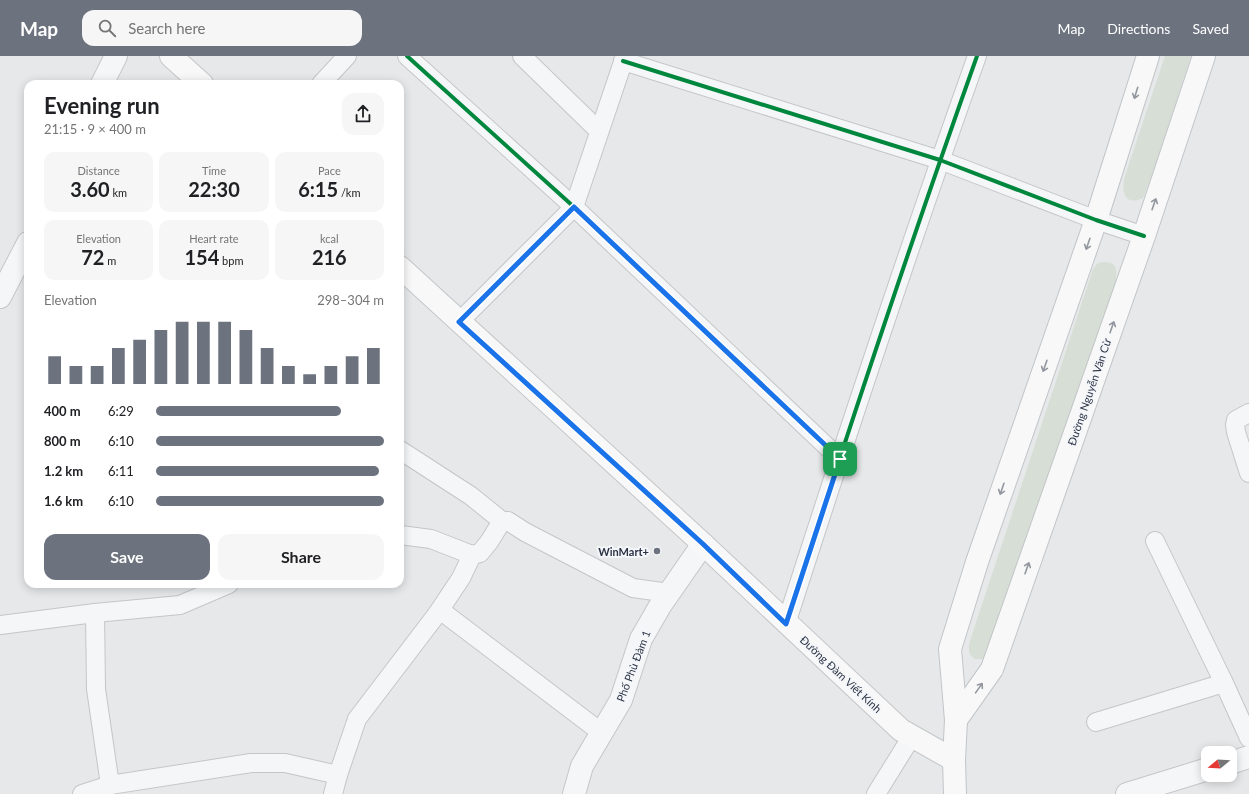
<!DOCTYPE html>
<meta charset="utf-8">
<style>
:root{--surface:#fff;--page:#f6f6f6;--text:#202124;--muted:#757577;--accent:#6c737f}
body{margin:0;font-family:Lato,sans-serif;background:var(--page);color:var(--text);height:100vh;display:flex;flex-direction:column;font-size:15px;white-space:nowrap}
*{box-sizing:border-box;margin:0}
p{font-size:13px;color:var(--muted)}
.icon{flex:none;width:22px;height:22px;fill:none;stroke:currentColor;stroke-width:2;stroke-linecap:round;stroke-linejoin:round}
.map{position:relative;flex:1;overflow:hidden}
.details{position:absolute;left:24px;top:24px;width:380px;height:508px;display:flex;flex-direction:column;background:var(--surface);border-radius:12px;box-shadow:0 2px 10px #0003}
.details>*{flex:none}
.needle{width:26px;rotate:252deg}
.buttons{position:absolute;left:1201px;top:690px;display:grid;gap:8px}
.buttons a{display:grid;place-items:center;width:36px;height:36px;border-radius:8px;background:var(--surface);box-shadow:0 2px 10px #0003;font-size:20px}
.pin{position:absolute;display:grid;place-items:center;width:34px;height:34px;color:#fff;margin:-17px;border-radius:8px;box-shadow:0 2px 6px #0006}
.round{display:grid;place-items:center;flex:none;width:42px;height:42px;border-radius:12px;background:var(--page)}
.summary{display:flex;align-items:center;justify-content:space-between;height:68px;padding:0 20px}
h1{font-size:22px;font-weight:700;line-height:30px}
.figures{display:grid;grid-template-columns:repeat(3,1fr);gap:6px;height:68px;padding:4px 20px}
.figures div{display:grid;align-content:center;border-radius:10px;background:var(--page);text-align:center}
.figures b{font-size:20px;font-weight:700}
.figures small{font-size:11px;font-weight:400}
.figures p{font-size:11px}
.chart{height:112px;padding:8px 20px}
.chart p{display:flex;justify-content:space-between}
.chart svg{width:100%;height:72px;margin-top:4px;stroke:var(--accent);stroke-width:6}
.action{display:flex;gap:8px;margin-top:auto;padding:8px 20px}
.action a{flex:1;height:46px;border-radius:12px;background:var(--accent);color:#fff;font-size:16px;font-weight:700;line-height:46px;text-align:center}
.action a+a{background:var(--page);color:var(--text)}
ul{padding:0 20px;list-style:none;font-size:13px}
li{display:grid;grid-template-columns:64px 48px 1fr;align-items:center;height:30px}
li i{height:10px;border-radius:5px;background:var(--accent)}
header{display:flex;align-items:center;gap:24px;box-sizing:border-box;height:56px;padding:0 20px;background:var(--accent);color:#fff}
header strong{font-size:19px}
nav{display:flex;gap:22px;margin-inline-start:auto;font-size:14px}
.search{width:280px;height:36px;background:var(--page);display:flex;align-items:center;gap:10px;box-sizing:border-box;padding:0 14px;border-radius:12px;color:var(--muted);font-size:15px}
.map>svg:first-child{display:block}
.grass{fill:#d6ded6}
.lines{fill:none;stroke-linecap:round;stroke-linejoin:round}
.minor-casing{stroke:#c4c6c8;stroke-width:20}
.tertiary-casing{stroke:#c4c6c8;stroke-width:24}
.secondary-casing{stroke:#c4c6c8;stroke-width:24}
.primary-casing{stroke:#c2c5c8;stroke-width:24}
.minor{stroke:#f5f6f7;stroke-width:18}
.tertiary{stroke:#f5f6f7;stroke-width:22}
.secondary{stroke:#f8f8f8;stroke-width:22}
.primary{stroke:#f8f8f8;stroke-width:22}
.cycleway-casing{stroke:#f4f6f9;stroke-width:6}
.cycleway{stroke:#00873e;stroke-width:4}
.oneway{stroke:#92969e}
.route-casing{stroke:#fff;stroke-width:8}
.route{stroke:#1a73e8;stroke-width:5}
.poi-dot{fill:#6c737f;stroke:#f4f6f9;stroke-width:1.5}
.labels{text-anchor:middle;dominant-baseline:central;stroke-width:4;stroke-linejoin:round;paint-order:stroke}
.street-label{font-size:11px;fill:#2b3445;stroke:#f4f6f9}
.poi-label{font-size:11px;font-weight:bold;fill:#2b3445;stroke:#f4f6f9;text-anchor:end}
</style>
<header>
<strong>Map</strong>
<div class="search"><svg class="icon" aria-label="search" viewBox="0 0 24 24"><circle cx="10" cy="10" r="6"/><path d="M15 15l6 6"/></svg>Search here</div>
<nav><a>Map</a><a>Directions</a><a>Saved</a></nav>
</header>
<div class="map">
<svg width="1249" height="738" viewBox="0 0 1249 738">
<rect width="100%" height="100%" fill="#e6e8ea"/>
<!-- grass -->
<g class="grass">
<path d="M1165,0H1191L1154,114L1143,142C1125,150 1122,137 1124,123Z"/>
<path d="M1104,206C1116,206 1117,212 1116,224L995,589L984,603H975C968,598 968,593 970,585L1093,213L1098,207Z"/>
</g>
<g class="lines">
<!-- minor casing -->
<g class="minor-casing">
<g id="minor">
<polyline points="407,0 574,151 840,403"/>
<polyline points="522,0 599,75"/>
<polyline points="623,5 940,104 1096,164 1144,180"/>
<polyline points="321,28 347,0"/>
<polyline points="459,266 574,151 625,0"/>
<polyline points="1249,357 1236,364 1235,369 1236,376 1249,417"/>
<polyline points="400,394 471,440 502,465"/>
<polyline points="400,479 431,483 472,499 480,497 489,486 502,465 508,465 525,476 633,532 669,537"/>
<polyline points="1155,485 1224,627 1249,682"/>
<polyline points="440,554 602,677"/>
<polyline points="95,557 96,633 110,729"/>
<path d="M786,568C847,378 910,188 977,0"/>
<polyline points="0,569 95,557 180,549 229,528"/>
<polyline points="1096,666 1224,627"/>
<polyline points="82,738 110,729 251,707 285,707 338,719"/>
<polyline points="333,738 338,719 357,663 437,558 461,522 472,499"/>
<polyline points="876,738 912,680"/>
</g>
</g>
<!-- tertiary casing -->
<g class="tertiary-casing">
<g id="tertiary">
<polyline points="102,28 116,0"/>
<polyline points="0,241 28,187"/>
<polyline points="1230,707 1249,701"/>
<polyline points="574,738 582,710 621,644 641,583 660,550 703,488"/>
<polyline points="1127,738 1208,713"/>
</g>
</g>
<!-- secondary casing -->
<g class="secondary-casing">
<g id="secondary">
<polyline points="171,0 202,28"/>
<polyline points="400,211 703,488 901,674 954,704"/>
</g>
</g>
<!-- primary casing -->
<g class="primary-casing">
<g id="primary">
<polyline points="956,664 992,613 1144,180 1204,0"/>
<polyline points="955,738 954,704 956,664 950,593 977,506 1096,164 1148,0"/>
</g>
</g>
<!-- minor -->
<use href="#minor" class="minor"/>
<!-- tertiary -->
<use href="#tertiary" class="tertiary"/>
<!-- secondary -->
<use href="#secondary" class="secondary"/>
<!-- primary -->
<use href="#primary" class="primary"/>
<!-- cycleway casing -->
<g class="cycleway-casing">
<g id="cycleway">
<polyline points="407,0 574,151 840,403"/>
<polyline points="623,5 940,104 1096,164 1144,180"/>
<path d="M786,568C847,378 910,188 977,0"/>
</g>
</g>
<!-- cycleway -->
<use href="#cycleway" class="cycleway"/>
</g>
<!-- one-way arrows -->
<defs><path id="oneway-shaft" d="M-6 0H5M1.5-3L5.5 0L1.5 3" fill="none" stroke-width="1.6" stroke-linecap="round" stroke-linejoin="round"/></defs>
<g class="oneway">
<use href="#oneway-shaft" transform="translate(1136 37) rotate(107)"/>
<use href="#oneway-shaft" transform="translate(1154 148) rotate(-71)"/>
<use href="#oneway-shaft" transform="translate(1088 188) rotate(109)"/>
<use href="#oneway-shaft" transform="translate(1112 271) rotate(-71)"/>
<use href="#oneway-shaft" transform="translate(1045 310) rotate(109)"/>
<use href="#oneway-shaft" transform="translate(1002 433) rotate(109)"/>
<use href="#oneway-shaft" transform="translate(1027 512) rotate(-71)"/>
<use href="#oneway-shaft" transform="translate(979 632) rotate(-55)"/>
</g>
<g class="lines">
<!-- route casing -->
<g class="route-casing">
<polygon id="route" points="574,151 840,403 786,568 703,488 459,266"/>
</g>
<!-- route -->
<use href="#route" class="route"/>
</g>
<!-- markers -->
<circle class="poi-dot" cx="657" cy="495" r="4"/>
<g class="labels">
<!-- street labels -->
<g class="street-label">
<text transform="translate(1089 336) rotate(-71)">Đường Nguyễn Văn Cừ</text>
<text transform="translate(633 610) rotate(-69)">Phố Phù Đàm 1</text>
<text transform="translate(841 618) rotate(43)">Đường Đàm Viết Kính</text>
</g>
<!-- poi labels -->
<g class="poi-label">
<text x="649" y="495">WinMart+</text>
</g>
</g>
</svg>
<div class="buttons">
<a><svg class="needle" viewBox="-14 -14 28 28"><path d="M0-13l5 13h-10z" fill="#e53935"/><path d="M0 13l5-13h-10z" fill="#757577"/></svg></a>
</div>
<div class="pin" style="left:840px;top:403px;background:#1e9e55"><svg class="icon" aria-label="arrive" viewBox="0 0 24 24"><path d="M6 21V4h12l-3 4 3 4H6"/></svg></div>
<section class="details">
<div class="summary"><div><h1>Evening run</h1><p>21:15 · 9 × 400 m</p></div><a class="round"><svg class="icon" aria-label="share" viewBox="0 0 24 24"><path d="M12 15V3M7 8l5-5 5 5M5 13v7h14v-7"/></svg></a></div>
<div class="figures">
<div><p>Distance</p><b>3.60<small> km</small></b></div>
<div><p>Time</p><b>22:30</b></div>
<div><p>Pace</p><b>6:15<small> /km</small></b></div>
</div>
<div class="figures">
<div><p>Elevation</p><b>72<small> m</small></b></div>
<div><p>Heart rate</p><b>154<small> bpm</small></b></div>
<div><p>kcal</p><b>216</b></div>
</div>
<div class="chart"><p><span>Elevation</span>298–304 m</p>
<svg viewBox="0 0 160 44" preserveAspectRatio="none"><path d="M5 44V27M15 44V33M25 44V33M35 44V22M45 44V17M55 44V11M65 44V6M75 44V6M85 44V6M95 44V11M105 44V22M115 44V33M125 44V38M135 44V33M145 44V27M155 44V22"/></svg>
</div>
<ul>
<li><b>400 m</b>6:29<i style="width:81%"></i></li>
<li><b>800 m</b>6:10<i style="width:100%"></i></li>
<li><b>1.2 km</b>6:11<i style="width:98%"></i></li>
<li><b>1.6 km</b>6:10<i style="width:100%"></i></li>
</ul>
<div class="action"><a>Save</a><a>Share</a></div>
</section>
</div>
